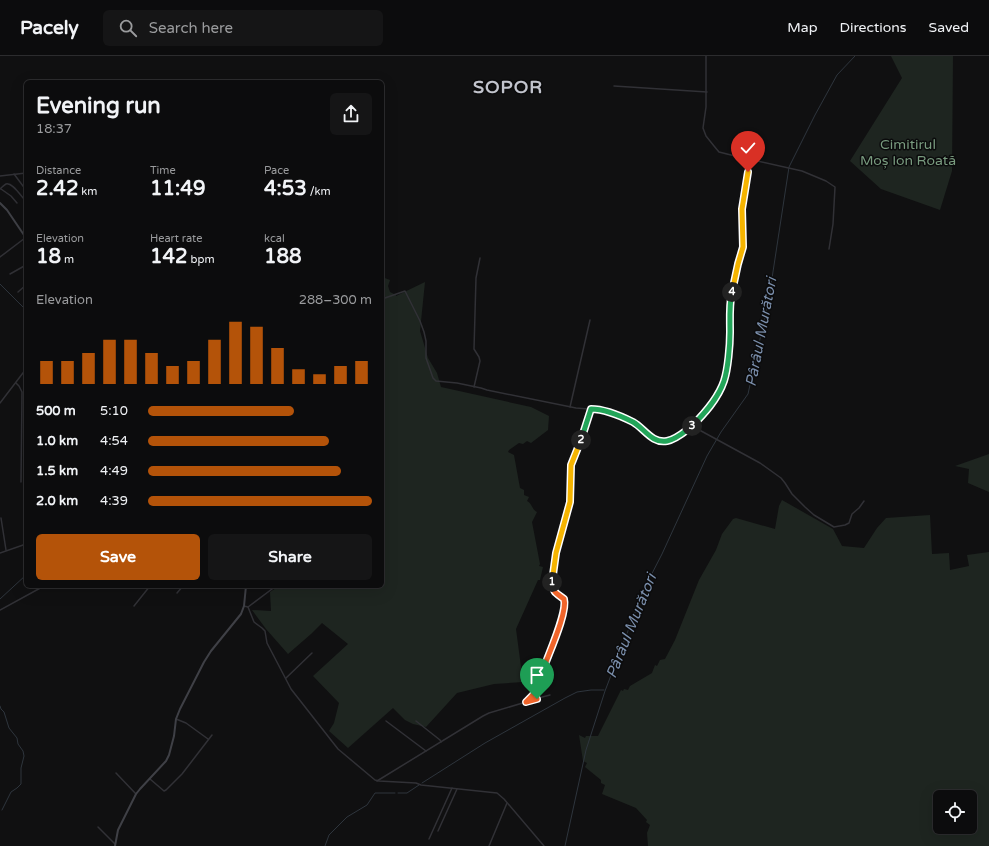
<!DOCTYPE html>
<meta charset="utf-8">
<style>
:root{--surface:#0c0c0d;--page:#151516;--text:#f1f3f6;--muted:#9a9b9d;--line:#2c2c2e;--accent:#b45309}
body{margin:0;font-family:"Varela Round",sans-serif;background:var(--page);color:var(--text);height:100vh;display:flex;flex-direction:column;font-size:15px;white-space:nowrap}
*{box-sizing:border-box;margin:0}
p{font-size:13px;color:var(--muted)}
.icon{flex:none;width:22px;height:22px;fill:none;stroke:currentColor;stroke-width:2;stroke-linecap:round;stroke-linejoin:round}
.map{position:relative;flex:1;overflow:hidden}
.details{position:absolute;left:24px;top:24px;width:360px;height:508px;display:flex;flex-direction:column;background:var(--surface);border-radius:6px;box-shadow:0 4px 16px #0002,0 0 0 1px var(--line)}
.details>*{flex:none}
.fabs{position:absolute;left:933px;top:734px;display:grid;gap:8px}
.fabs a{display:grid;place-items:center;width:44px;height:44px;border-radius:6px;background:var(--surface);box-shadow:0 4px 16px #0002,0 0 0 1px var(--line);font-size:20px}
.pin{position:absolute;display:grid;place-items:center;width:34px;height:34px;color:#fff;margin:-41px -17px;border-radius:50% 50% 50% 0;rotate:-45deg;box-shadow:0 0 4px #0007}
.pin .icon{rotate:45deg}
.km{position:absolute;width:20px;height:20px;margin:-10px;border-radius:50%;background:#222;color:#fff;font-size:11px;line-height:20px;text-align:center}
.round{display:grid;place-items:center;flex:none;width:42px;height:42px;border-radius:6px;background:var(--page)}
.headline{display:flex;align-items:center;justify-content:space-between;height:68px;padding:0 12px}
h1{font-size:22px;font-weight:700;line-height:30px}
.figures{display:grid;grid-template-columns:repeat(3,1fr);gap:6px;height:68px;padding:4px 12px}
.figures div{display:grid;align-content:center}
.figures b{font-size:20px;font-weight:700}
.figures small{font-size:11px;font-weight:400}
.figures p{font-size:11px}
.chart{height:112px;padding:8px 12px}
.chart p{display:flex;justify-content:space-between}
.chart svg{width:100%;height:72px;margin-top:4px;stroke:var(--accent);stroke-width:6}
.button{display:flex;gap:8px;margin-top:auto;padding:8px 12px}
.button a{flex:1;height:46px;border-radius:6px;background:var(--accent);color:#fff;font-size:16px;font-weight:700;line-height:46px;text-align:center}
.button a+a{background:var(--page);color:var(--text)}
ul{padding:0 12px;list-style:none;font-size:13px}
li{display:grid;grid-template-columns:64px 48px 1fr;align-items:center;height:30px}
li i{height:10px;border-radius:5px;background:var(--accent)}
header{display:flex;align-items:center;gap:24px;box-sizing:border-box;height:56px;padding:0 20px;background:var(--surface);border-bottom:1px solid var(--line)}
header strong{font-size:19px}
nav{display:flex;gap:22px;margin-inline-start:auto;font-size:14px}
.search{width:280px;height:36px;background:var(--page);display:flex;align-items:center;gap:10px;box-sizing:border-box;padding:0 14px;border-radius:6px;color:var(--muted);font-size:15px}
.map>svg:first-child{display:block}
.green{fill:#1e2520;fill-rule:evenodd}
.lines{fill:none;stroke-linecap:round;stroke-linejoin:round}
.stream{stroke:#2e353d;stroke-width:1}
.minor{stroke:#313136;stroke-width:1.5}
.secondary{stroke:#3f4046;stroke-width:2}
.split-1-casing{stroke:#fff;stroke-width:8}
.split-2-casing{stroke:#fff;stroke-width:8}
.split-3-casing{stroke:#fff;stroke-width:8}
.split-4-casing{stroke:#fff;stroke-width:8}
.split-5-casing{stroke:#fff;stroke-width:8}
.split-1{stroke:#f0652b;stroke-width:5}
.split-2{stroke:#f5b400;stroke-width:5}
.split-3{stroke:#22a559;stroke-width:5}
.split-4{stroke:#22a559;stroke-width:5}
.split-5{stroke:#f5b400;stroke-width:5}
.labels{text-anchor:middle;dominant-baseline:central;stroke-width:3;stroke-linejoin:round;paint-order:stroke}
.park-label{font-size:14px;fill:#799b7f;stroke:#0b0b0c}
.water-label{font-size:15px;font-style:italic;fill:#7a8eab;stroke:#0b0b0c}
.district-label{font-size:18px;font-weight:bold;letter-spacing:1px;fill:#c2c4cd;stroke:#0b0b0c}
</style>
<header>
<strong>Pacely</strong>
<div class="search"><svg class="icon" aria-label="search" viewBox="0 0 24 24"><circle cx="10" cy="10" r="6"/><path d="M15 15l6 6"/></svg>Search here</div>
<nav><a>Map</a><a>Directions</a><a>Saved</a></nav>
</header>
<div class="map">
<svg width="989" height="790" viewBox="0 0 989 790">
<rect width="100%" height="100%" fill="#101011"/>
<!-- green -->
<g class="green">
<polygon points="891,0 953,0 952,115 940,154 881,133 850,105 902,22"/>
<path d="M382,221L390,224L388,230L390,236L396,239V240L425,226L420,275L428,302L437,317L441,331L531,351L549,360L548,374L531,387L527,385L523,388L519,387L509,394L508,396L514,399L520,432L524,434V439L529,441L527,445C532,447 532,454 537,456L532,466L540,508L539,510L543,511L540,524H538L516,573L523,626L494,628L457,637L426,671L413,668L405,664L393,652L348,692L329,675L334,667L339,647L313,620L348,588L322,567L311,578L288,598L266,573L252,554L271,555L270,536L279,530H382Z"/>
<polygon points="989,398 989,436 968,427 969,413 955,410"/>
<path d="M782,444L833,473L842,490L864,492L877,472L886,462L930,459L932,498L949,497L950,514L969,510L967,499L989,496V790H648L647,777L650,769L646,766L647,764L636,752L602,738L605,729L601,727V724L585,711L587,707L583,705L579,679L585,682L586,680H598L621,634L623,635L624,633L628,634L630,630L652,617L655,609L657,610L660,604L665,603L675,584L699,524L716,494L722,478L733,463L736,462L775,473L779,450ZM940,741H970V771H940Z"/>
</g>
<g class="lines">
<!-- stream -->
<g class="stream">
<polyline points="0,228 26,254"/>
<polyline points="0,543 26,519"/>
<polyline points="0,650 1,653 4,656 9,672 17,682 18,688 23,695 24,700 21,712 21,728 17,732 11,736 2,754"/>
<polyline points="422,727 485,687 565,642 577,636 591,634 604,634"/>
<polyline points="398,737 407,737 419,729"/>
<polyline points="325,790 329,779 347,761 367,749 375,737 395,737"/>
<polyline points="565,790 586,694 605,635 644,533 662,498 707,400 721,376 748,338 769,242 789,111 815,59 837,19 855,0"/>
</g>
<!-- minor -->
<g class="minor">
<polyline points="706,0 706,51 703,72 706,80 714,90 719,96 731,99 802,115 826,125 835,131 833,168 829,193"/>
<polyline points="614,30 707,36"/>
<polyline points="14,118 26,134"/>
<polyline points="0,120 26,117"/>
<path d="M0,133C2,131 4,129 6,128C12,126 20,139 24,143"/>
<polyline points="1,133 11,140 17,147"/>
<polyline points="0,201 25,182"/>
<polyline points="10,218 26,209"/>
<polyline points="18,236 26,229"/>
<polyline points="382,243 405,235 420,265 424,276 426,285 426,302 433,322 436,325 457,327 481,332 487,334 576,352 601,354 633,366 648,380 662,385 667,385 676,382 692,370 705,356 716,341 724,327 726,320 730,284 730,249 738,208 743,191 742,153 748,116 745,103"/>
<polyline points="16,327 19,330 22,336 21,426"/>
<polyline points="474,331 480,305 479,301 474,293 476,222 480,202"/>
<polyline points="0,347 26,313"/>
<polyline points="570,351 590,264"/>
<polyline points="692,370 760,407 781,422 785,427 792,438 805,451 814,459 834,471 845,469 849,467 852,458 859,452 864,445"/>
<polyline points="1,462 6,494"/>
<polyline points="0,497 26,488"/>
<polyline points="177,537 183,530"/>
<polyline points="134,550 150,530"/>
<polyline points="244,550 248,551 254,566 262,572 265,575 267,587 291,633 338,693 375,724 379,725 416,727 421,729 497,737 504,743 544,790"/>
<polyline points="248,551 276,530"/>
<polyline points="0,554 44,530"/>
<polyline points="286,622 312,597"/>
<polyline points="527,645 550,639"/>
<polyline points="176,663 186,667 208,683"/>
<polyline points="386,665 426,695"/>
<polyline points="416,665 440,684 441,686"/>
<polyline points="116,717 136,738"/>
<polyline points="150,723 164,735 166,734 182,718 212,679"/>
<path d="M377,725L483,660L489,657L526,646C530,643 534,639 536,634C540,628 541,621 543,614C548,599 568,556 564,543L556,538L553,532L554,510L556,497L560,480L570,446L571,409L581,383L591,354"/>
<polyline points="98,771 115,788"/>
<polyline points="438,775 457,733"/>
<polyline points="429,783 452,732"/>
<polyline points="489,790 507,747"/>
</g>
<!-- secondary -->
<g class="secondary">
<polyline points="0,147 7,154 26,182"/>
<polyline points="115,790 118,774 136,738 140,733 166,705 169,699 174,680 176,663 180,653 204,606 211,595 241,558 244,550 246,530"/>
</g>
</g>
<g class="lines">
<!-- split-1 casing -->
<g class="split-1-casing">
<path id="split-1" d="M537,643L526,646C530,642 534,639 536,634C540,628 541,621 543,614C548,599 568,556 564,543C556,537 553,537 552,526"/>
</g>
<!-- split-2 casing -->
<g class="split-2-casing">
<polyline id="split-2" points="552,526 556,497 570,446 571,409 581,384"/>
</g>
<!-- split-3 casing -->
<g class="split-3-casing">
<path id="split-3" d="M581,384L591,353C604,353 621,360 633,366C644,372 652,388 667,385C677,383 684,376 692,370"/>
</g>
<!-- split-4 casing -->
<g class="split-4-casing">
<path id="split-4" d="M692,370C704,358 718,343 724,325C728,313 730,289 730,276C730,263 729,249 732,236"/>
</g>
<!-- split-5 casing -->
<g class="split-5-casing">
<polyline id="split-5" points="732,236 738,208 743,191 742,153 748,116"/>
</g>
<!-- split-1 -->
<use href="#split-1" class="split-1"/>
<!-- split-2 -->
<use href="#split-2" class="split-2"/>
<!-- split-3 -->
<use href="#split-3" class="split-3"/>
<!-- split-4 -->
<use href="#split-4" class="split-4"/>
<!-- split-5 -->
<use href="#split-5" class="split-5"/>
</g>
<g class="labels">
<!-- park labels -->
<g class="park-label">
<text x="908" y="88">Cimitirul<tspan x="908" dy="16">Moș Ion Roată</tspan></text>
</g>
<!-- water labels -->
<g class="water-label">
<text transform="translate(761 276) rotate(-79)">Pârâul Murători</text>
<text transform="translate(631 570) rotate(-68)">Pârâul Murători</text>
</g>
<!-- district labels -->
<g class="district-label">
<text x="508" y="31">SOPOR</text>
</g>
</g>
</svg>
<div class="fabs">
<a><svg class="icon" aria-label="locate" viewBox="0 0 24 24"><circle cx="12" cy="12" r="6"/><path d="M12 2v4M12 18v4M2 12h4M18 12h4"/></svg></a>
</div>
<div class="pin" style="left:537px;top:643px;background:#1e9e55"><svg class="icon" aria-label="arrive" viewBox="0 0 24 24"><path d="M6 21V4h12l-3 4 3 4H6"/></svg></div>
<div class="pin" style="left:748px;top:116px;background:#d93025"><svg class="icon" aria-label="check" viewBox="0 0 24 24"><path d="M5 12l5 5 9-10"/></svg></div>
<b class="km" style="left:552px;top:526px">1</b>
<b class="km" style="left:581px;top:384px">2</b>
<b class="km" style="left:692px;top:370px">3</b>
<b class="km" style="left:732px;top:236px">4</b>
<section class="details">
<div class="headline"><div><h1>Evening run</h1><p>18:37</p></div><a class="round"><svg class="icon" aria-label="share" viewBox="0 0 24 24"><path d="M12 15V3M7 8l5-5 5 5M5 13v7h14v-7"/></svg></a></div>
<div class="figures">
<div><p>Distance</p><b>2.42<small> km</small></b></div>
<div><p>Time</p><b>11:49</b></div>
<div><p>Pace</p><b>4:53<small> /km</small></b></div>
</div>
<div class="figures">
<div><p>Elevation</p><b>18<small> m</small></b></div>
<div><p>Heart rate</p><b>142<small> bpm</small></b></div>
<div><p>kcal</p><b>188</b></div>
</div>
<div class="chart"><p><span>Elevation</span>288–300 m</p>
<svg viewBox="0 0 160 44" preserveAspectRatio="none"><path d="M5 44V30M15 44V30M25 44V25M35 44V17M45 44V17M55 44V25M65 44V33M75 44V30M85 44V17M95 44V6M105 44V9M115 44V22M125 44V35M135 44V38M145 44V33M155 44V30"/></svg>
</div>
<ul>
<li><b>500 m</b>5:10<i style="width:65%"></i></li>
<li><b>1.0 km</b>4:54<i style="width:81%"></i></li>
<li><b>1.5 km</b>4:49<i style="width:86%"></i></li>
<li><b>2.0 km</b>4:39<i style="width:100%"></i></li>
</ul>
<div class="button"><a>Save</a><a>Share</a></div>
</section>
</div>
